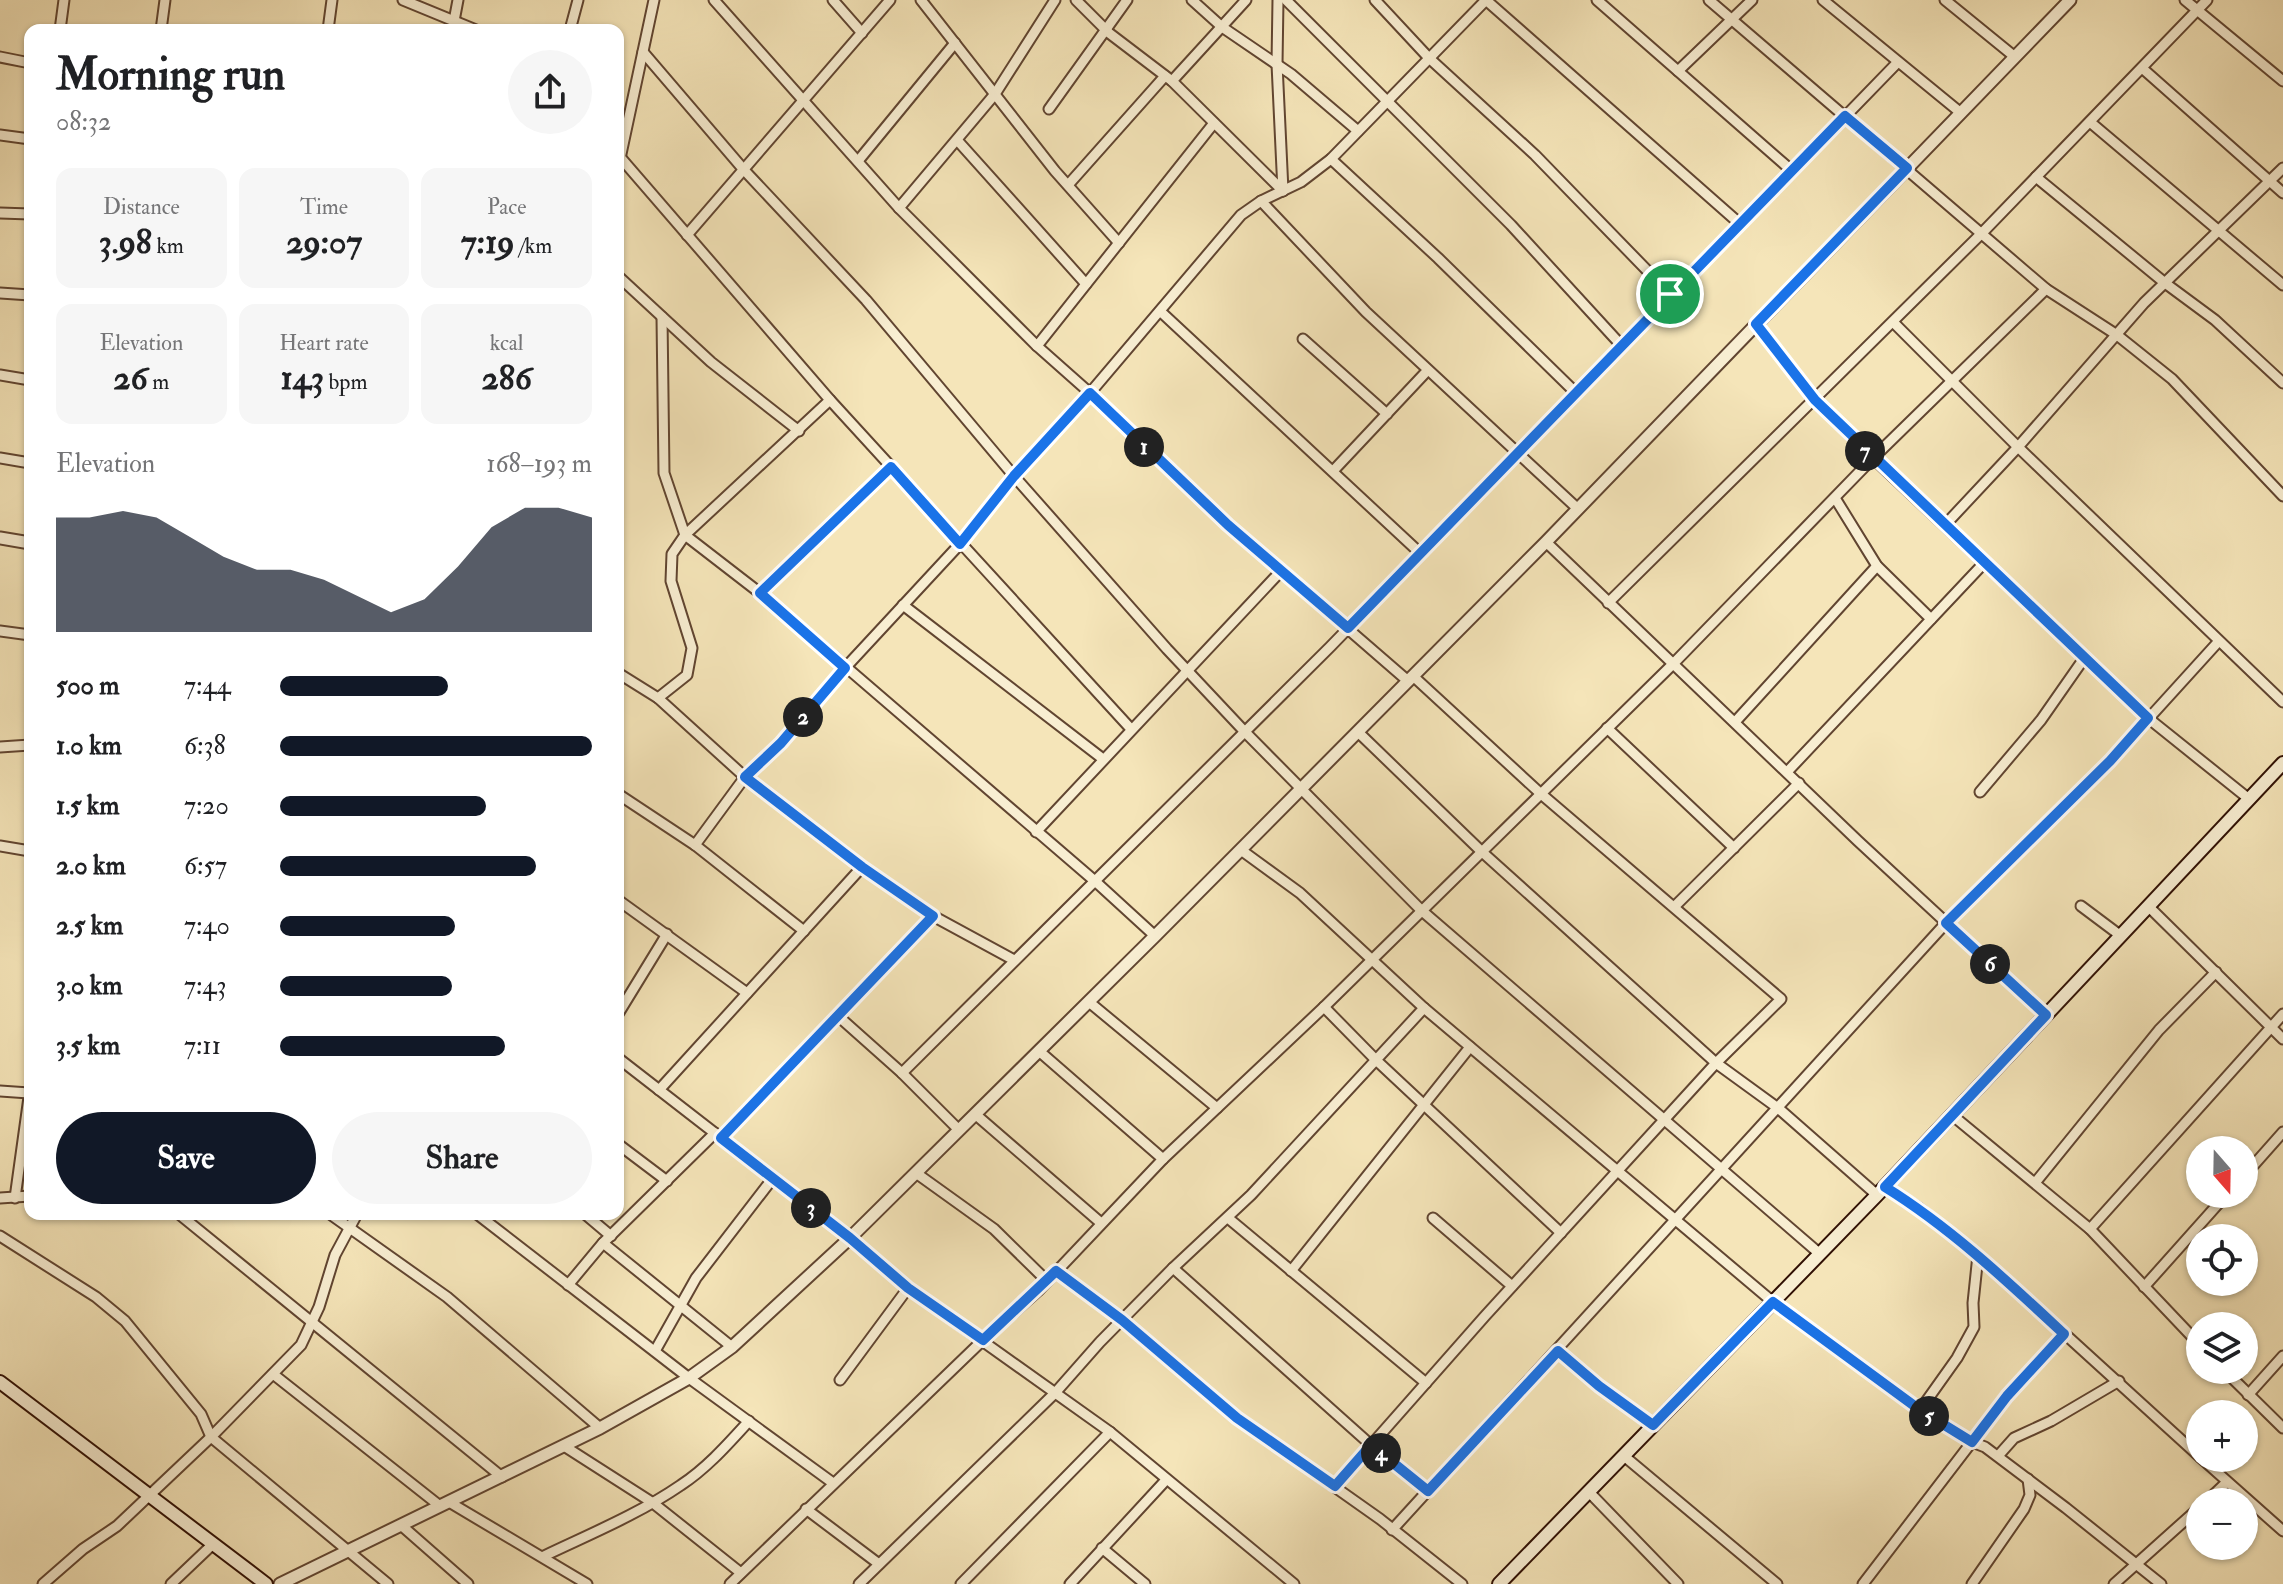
<!DOCTYPE html>
<meta charset="utf-8">
<style>
:root{--surface:#fff;--page:#f6f6f6;--text:#202124;--muted:#757577;--accent:#111827}
body{margin:0;font-family:"IM FELL Double Pica",serif;background:var(--page);color:var(--text);height:100vh;display:flex;flex-direction:column;font-size:30px;white-space:nowrap}
*{box-sizing:border-box;margin:0}
p{font-size:26px;color:var(--muted)}
.icon{flex:none;width:44px;height:44px;fill:none;stroke:currentColor;stroke-width:2;stroke-linecap:round;stroke-linejoin:round}
.map{position:relative;flex:1;overflow:hidden}
.details{position:absolute;left:24px;top:24px;width:600px;height:1196px;display:flex;flex-direction:column;background:var(--surface);border-radius:16px;box-shadow:0 2px 6px #0004}
.details>*{flex:none}
.needle{width:52px;rotate:160deg}
.fabs{position:absolute;left:2186px;top:1136px;display:grid;gap:16px}
.fabs a{display:grid;place-items:center;width:72px;height:72px;border-radius:50%;background:var(--surface);box-shadow:0 2px 6px #0004;font-size:40px}
.pin{position:absolute;display:grid;place-items:center;width:68px;height:68px;color:#fff;margin:-34px;border:4px solid #fff;border-radius:50%;box-shadow:0 2px 8px #0007}
.km{position:absolute;width:40px;height:40px;margin:-20px;border-radius:50%;background:#222;color:#fff;font-size:22px;line-height:40px;text-align:center}
.round{display:grid;place-items:center;flex:none;width:84px;height:84px;border-radius:42px;background:var(--page)}
.overview{display:flex;align-items:center;justify-content:space-between;height:136px;padding:0 32px}
h1{font-size:44px;font-weight:700;line-height:60px}
.stats{display:grid;grid-template-columns:repeat(3,1fr);gap:12px;height:136px;padding:8px 32px}
.stats div{display:grid;align-content:center;border-radius:16px;background:var(--page);text-align:center}
.stats b{font-size:34px;font-weight:700}
.stats small{font-size:22px;font-weight:400}
.stats p{font-size:22px}
.chart{height:224px;padding:16px 32px}
.chart p{display:flex;justify-content:space-between}
.chart svg{width:100%;height:144px;margin-top:8px;fill:var(--accent);opacity:.7}
.primary-button{display:flex;gap:16px;margin-top:auto;padding:16px 32px}
.primary-button a{flex:1;height:92px;border-radius:48px;background:var(--accent);color:#fff;font-size:32px;font-weight:700;line-height:92px;text-align:center}
.primary-button a+a{background:var(--page);color:var(--text)}
ul{padding:0 32px;list-style:none;font-size:26px}
li{display:grid;grid-template-columns:128px 96px 1fr;align-items:center;height:60px}
li i{height:20px;border-radius:10px;background:var(--accent)}
.map>svg:first-child{display:block}
.lines{fill:none;stroke-linecap:round;stroke-linejoin:round}
.minor-casing{stroke:#614531;stroke-width:13}
.tertiary-casing{stroke:#614531;stroke-width:15}
.secondary-casing{stroke:#301004;stroke-width:16}
.minor{stroke:#f8eed2;stroke-width:9}
.tertiary{stroke:#f8eed2;stroke-width:11}
.secondary{stroke:#f8eed2;stroke-width:12}
.route-casing{stroke:#fff;stroke-width:16}
.route{stroke:#1a73e8;stroke-width:10}
</style>
<div class="map">
<svg width="2283" height="1584" viewBox="0 0 2283 1584">
<rect width="100%" height="100%" fill="#f5e5b9"/>
<filter id="stains"><feTurbulence type="fractalNoise" baseFrequency=".0025" numOctaves="4"/><feColorMatrix values="0 0 0 0 .2 0 0 0 0 .09 0 0 0 0 .02 0 0 0 .5 -.17"/></filter>
<radialGradient id="worn" r=".72"><stop offset=".6" stop-color="#630" stop-opacity="0"/><stop offset="1" stop-color="#630" stop-opacity=".3"/></radialGradient>
<g class="lines">
<!-- minor casing -->
<g class="minor-casing">
<g id="minor">
<polyline points="403,0 476,30"/>
<polyline points="714,0 899,208 1037,346 1090,393 1228,525 1408,681"/>
<polyline points="833,0 862,33"/>
<polyline points="921,0 1055,171 1119,243"/>
<polyline points="1076,0 1109,33 1172,81 1283,191"/>
<polyline points="1192,0 1222,27 1291,74 1358,131"/>
<polyline points="1278,0 1277,64 1283,191"/>
<polyline points="1286,0 1511,225 1621,345"/>
<polyline points="1375,0 1429,58 1535,155 1670,294"/>
<polyline points="1486,0 1739,223"/>
<polyline points="1597,0 1791,170"/>
<polyline points="1709,0 2046,289 2117,335 2172,379 2283,496"/>
<polyline points="1823,0 1961,113"/>
<polyline points="1945,0 2015,57"/>
<polyline points="2185,0 2283,81"/>
<polyline points="454,21 458,0"/>
<polyline points="60,30 64,0"/>
<polyline points="161,30 165,0"/>
<polyline points="328,30 332,0"/>
<polyline points="570,30 578,0"/>
<polyline points="643,52 744,170 866,300 1014,476 1167,649 1245,732 1421,910 1820,1254"/>
<polyline points="0,57 30,63"/>
<polyline points="2142,68 2283,193"/>
<polyline points="1678,71 1752,0"/>
<polyline points="1172,81 1246,0"/>
<polyline points="1049,109 1127,0"/>
<polyline points="2090,122 2283,285"/>
<polyline points="0,135 30,139"/>
<polyline points="957,140 1086,284"/>
<polyline points="620,157 830,400 1131,729"/>
<polyline points="1331,159 1438,258 1575,392"/>
<polyline points="858,161 955,43"/>
<polyline points="618,168 654,0"/>
<polyline points="2036,177 2165,283 2215,320 2283,383"/>
<polyline points="1068,185 1165,76"/>
<polyline points="1261,201 1366,312 1577,508"/>
<polyline points="899,208 995,94 1055,0"/>
<polyline points="0,213 30,214"/>
<polyline points="687,235 890,0"/>
<polyline points="618,276 711,362 799,431"/>
<polyline points="0,293 30,295"/>
<polyline points="1160,311 1420,553"/>
<polyline points="662,317 664,473 685,535 760,593 1096,882 1155,936"/>
<polyline points="1893,322 2018,447 2283,702"/>
<polyline points="1756,324 1815,400 1873,458 2148,718 2249,799"/>
<polyline points="1303,339 1387,414"/>
<polyline points="1037,346 1214,123"/>
<polyline points="0,375 30,380"/>
<polyline points="0,458 30,463"/>
<polyline points="1333,471 1427,371"/>
<polyline points="1835,498 1877,566 1931,619"/>
<polyline points="1945,525 2018,447 2144,303 2283,168"/>
<polyline points="1546,542 1858,841 2046,1015"/>
<polyline points="760,593 891,467"/>
<polyline points="1608,603 1982,233 2207,0"/>
<polyline points="903,605 1103,759"/>
<polyline points="0,631 30,635"/>
<polyline points="618,673 658,698 745,777 862,867 933,916 1014,960"/>
<polyline points="658,698 687,675 692,648 671,581 672,554 685,535 830,400"/>
<polyline points="1735,722 1877,566"/>
<polyline points="1607,728 1734,848"/>
<polyline points="1358,732 1481,851 1716,1063 1778,1108 1877,1195"/>
<polyline points="0,747 30,745"/>
<polyline points="1787,772 1985,562"/>
<polyline points="1980,792 2041,720 2085,657"/>
<polyline points="618,794 695,845 804,931"/>
<polyline points="1036,832 1281,571"/>
<polyline points="695,845 745,777 781,743 845,668 960,544 1014,476 1090,393 1241,215 1261,201 1301,182 1331,159 1486,0"/>
<polyline points="0,846 30,851"/>
<polyline points="1241,850 1300,893 1424,1008 1773,1302 1920,1410 1972,1442 1985,1447 2066,1508 2161,1584"/>
<polyline points="618,900 747,993"/>
<polyline points="1675,906 1799,783"/>
<polyline points="2081,906 2121,936"/>
<polyline points="2148,906 2283,1039"/>
<polyline points="1089,1002 1217,1108"/>
<polyline points="1324,1007 1376,1060 1561,1233"/>
<polyline points="618,1014 667,934"/>
<polyline points="838,1016 902,1073 959,1130"/>
<polyline points="1039,1051 1163,1159"/>
<polyline points="618,1058 850,1238 908,1288 1110,1432 1294,1584"/>
<polyline points="902,1073 1330,647 1898,62"/>
<polyline points="659,1090 862,867"/>
<polyline points="0,1091 29,1093"/>
<polyline points="975,1114 1101,1223"/>
<polyline points="1952,1115 2090,1229 2200,1345"/>
<polyline points="721,1138 933,916"/>
<polyline points="618,1144 667,1181"/>
<polyline points="916,1173 994,1229 1047,1281"/>
<polyline points="2244,1176 2283,1132"/>
<polyline points="2035,1183 2159,1030 2216,972"/>
<polyline points="1885,1187 1919,1208 1978,1255 2200,1457"/>
<polyline points="0,1198 30,1196"/>
<polyline points="15,1198 30,1090"/>
<polyline points="179,1214 502,1477"/>
<polyline points="330,1214 447,1297 600,1428"/>
<polyline points="477,1214 689,1378 833,1483"/>
<polyline points="585,1214 611,1236"/>
<polyline points="1228,1218 1426,1383"/>
<polyline points="1433,1218 1512,1286"/>
<polyline points="2090,1229 2283,1014"/>
<polyline points="0,1236 96,1297 125,1321 201,1414 211,1437 388,1584"/>
<polyline points="603,1243 732,1347"/>
<polyline points="1173,1268 1371,1445 1428,1491"/>
<polyline points="1056,1271 1122,1320 1237,1418 1380,1519 1462,1584"/>
<polyline points="1291,1271 1470,1047"/>
<polyline points="568,1285 603,1243 715,1133"/>
<polyline points="2144,1287 2227,1194"/>
<polyline points="655,1351 696,1278 773,1178"/>
<polyline points="1558,1351 1599,1386 1653,1425"/>
<polyline points="2224,1370 2283,1428"/>
<polyline points="273,1374 440,1506"/>
<polyline points="840,1380 908,1288"/>
<polyline points="2248,1395 2283,1356"/>
<polyline points="1920,1410 1957,1358 1974,1327 1973,1303 1978,1255"/>
<polyline points="564,1446 653,1503 741,1573"/>
<polyline points="1624,1456 1777,1584"/>
<polyline points="1998,1456 2014,1438 2051,1421 2119,1381"/>
<polyline points="2201,1458 2283,1531"/>
<polyline points="1335,1486 1485,1316 1716,1063 1781,999 1540,793 1413,676"/>
<polyline points="1589,1492 1678,1584"/>
<polyline points="449,1502 587,1584"/>
<polyline points="2206,1502 2227,1482"/>
<polyline points="806,1509 879,1564"/>
<polyline points="401,1525 468,1584"/>
<polyline points="1392,1530 1946,923 2110,761 2219,641"/>
<polyline points="1102,1548 1145,1584"/>
<path d="M544,1556C590,1534 639,1514 681,1485C707,1468 728,1444 749,1421"/>
<polyline points="43,1584 83,1549 117,1526 211,1437 301,1345 319,1307 335,1255 357,1214"/>
<polyline points="171,1584 213,1544"/>
<polyline points="730,1584 983,1340 1038,1291 1163,1159 1324,1007 1673,664 1873,458 2046,289"/>
<polyline points="859,1584 1055,1393 1100,1342 1173,1268 1251,1195 1424,1008"/>
<polyline points="961,1584 1110,1432"/>
<polyline points="1070,1584 1166,1480"/>
<polyline points="1863,1584 2007,1396 2064,1334"/>
<polyline points="1972,1584 2024,1509 2030,1495 2028,1479"/>
<polyline points="2114,1584 2200,1507"/>
</g>
</g>
<!-- tertiary casing -->
<g class="tertiary-casing">
<g id="tertiary">
<polyline points="0,538 30,543"/>
<polyline points="280,1584 600,1428 689,1378 732,1347 850,1238 1155,936 1546,542 2070,0"/>
</g>
</g>
<!-- secondary casing -->
<g class="secondary-casing">
<g id="secondary">
<polyline points="0,1382 266,1584"/>
<polyline points="1499,1584 1877,1195 2283,763"/>
</g>
</g>
<!-- minor -->
<use href="#minor" class="minor"/>
<!-- tertiary -->
<use href="#tertiary" class="tertiary"/>
<!-- secondary -->
<use href="#secondary" class="secondary"/>
</g>
<g class="lines">
<!-- route casing -->
<g class="route-casing">
<path id="route" d="M1845,116L1907,168L1756,324L1815,400L2148,718L2110,761L1946,923L2046,1015L1885,1187C1951,1228 2007,1281 2064,1334L2007,1396L1972,1442L1920,1410L1773,1302L1653,1425L1599,1386L1558,1351L1428,1491L1371,1445L1335,1486L1237,1418L1122,1320L1056,1271L983,1340L908,1288L850,1238L721,1138L933,916L862,867L745,777L781,743L845,668L760,593L891,467L960,544L1014,476L1090,393L1228,525L1348,628Z"/>
</g>
<!-- route -->
<use href="#route" class="route"/>
</g>
<rect width="100%" height="100%" filter="url(#stains)"/>
<rect width="100%" height="100%" fill="url(#worn)"/>
</svg>
<div class="fabs">
<a><svg class="needle" viewBox="-14 -14 28 28"><path d="M0-13l5 13h-10z" fill="#e53935"/><path d="M0 13l5-13h-10z" fill="#757577"/></svg></a>
<a><svg class="icon" aria-label="locate" viewBox="0 0 24 24"><circle cx="12" cy="12" r="6"/><path d="M12 2v4M12 18v4M2 12h4M18 12h4"/></svg></a>
<a><svg class="icon" aria-label="layers" viewBox="0 0 24 24"><path d="M12 4l9 5-9 5-9-5zM3 14l9 5 9-5"/></svg></a>
<a>+</a>
<a>−</a>
</div>
<div class="pin" style="left:1670px;top:294px;background:#1e9e55"><svg class="icon" aria-label="arrive" viewBox="0 0 24 24"><path d="M6 21V4h12l-3 4 3 4H6"/></svg></div>
<b class="km" style="left:1144px;top:447px">1</b>
<b class="km" style="left:803px;top:717px">2</b>
<b class="km" style="left:811px;top:1208px">3</b>
<b class="km" style="left:1381px;top:1453px">4</b>
<b class="km" style="left:1929px;top:1416px">5</b>
<b class="km" style="left:1990px;top:964px">6</b>
<b class="km" style="left:1865px;top:451px">7</b>
<section class="details">
<div class="overview"><div><h1>Morning run</h1><p>08:32</p></div><a class="round"><svg class="icon" aria-label="share" viewBox="0 0 24 24"><path d="M12 15V3M7 8l5-5 5 5M5 13v7h14v-7"/></svg></a></div>
<div class="stats">
<div><p>Distance</p><b>3.98<small> km</small></b></div>
<div><p>Time</p><b>29:07</b></div>
<div><p>Pace</p><b>7:19<small> /km</small></b></div>
</div>
<div class="stats">
<div><p>Elevation</p><b>26<small> m</small></b></div>
<div><p>Heart rate</p><b>143<small> bpm</small></b></div>
<div><p>kcal</p><b>286</b></div>
</div>
<div class="chart"><p><span>Elevation</span>168–193 m</p>
<svg viewBox="0 0 160 44" preserveAspectRatio="none"><path d="M0 44V9L10 9L20 7L30 9L40 15L50 21L60 25L70 25L80 28L90 33L100 38L110 34L120 24L130 12L140 6L150 6L160 9V44z"/></svg>
</div>
<ul>
<li><b>500 m</b>7:44<i style="width:54%"></i></li>
<li><b>1.0 km</b>6:38<i style="width:100%"></i></li>
<li><b>1.5 km</b>7:20<i style="width:66%"></i></li>
<li><b>2.0 km</b>6:57<i style="width:82%"></i></li>
<li><b>2.5 km</b>7:40<i style="width:56%"></i></li>
<li><b>3.0 km</b>7:43<i style="width:55%"></i></li>
<li><b>3.5 km</b>7:11<i style="width:72%"></i></li>
</ul>
<div class="primary-button"><a>Save</a><a>Share</a></div>
</section>
</div>
